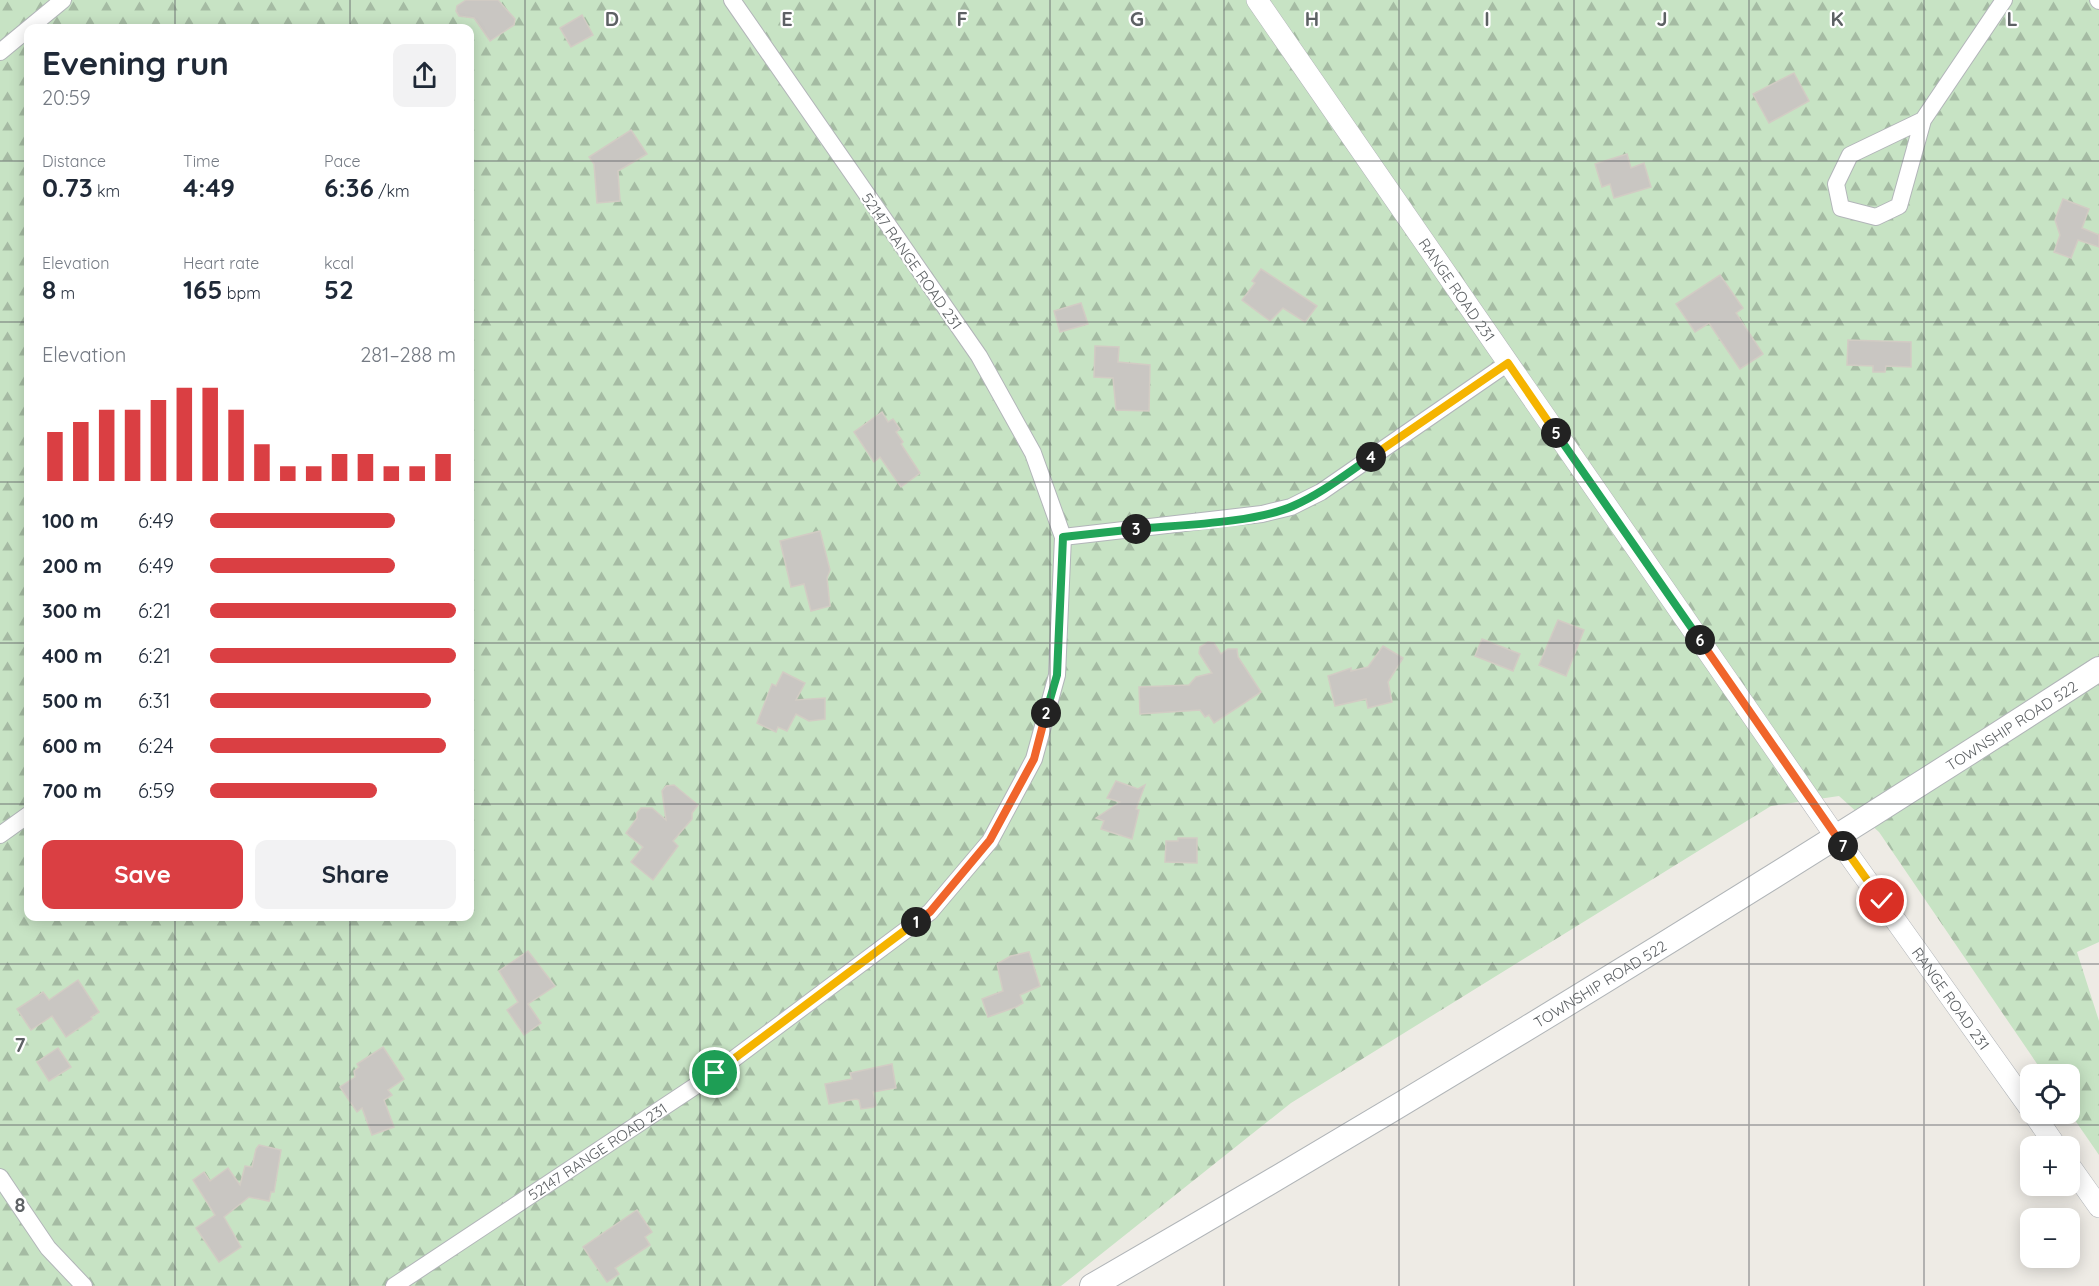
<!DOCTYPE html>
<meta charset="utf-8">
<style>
:root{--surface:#fff;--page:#f2f2f3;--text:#1f2937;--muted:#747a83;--accent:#da3f43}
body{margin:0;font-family:Quicksand,sans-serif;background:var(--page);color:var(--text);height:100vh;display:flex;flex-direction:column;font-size:22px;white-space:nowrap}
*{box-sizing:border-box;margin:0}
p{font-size:20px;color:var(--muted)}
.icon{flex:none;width:33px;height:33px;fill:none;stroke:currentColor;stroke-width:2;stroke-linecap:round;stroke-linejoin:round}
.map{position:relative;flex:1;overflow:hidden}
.sheet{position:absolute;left:24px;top:24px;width:450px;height:897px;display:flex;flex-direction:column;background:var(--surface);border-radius:12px;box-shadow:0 3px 15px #0003}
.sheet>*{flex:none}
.fabs{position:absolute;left:2020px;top:1064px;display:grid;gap:12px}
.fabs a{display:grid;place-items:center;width:60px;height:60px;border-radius:12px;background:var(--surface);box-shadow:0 3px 15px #0003;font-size:30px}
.pin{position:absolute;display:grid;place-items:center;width:51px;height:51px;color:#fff;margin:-26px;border:3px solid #fff;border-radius:50%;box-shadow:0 2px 6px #0007}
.km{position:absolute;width:30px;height:30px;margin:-15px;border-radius:50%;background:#222;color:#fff;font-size:16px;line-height:30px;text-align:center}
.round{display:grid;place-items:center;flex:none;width:63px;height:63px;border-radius:12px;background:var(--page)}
.headline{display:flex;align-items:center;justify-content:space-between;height:102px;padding:0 18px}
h1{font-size:33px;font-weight:800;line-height:45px}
.metrics{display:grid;grid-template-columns:repeat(3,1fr);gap:9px;height:102px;padding:6px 18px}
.metrics div{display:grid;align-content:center}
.metrics b{font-size:26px;font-weight:800}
.metrics small{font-size:16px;font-weight:400}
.metrics p{font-size:16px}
.chart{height:168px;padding:12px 18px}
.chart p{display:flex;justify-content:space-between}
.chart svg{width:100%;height:108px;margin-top:6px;stroke:var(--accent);stroke-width:6}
.cta{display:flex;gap:12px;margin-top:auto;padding:12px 18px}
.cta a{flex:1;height:69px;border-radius:12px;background:var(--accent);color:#fff;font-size:24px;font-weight:800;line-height:69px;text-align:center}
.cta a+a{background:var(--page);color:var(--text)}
ul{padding:0 18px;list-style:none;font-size:20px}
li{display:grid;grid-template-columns:96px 72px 1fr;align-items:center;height:45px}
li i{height:15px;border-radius:8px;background:var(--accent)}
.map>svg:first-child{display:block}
.forest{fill:url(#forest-firs);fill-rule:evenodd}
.building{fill:#c9c6c2;stroke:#d2ccc4;stroke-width:1.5}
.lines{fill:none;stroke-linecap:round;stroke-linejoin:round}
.minor-casing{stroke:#b2b5b9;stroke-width:18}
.tertiary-casing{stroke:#b2b5b9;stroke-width:22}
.secondary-casing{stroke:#b1b5b8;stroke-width:26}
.minor{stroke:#fff;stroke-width:16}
.tertiary{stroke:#fff;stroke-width:21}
.secondary{stroke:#fff;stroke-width:24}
.split-1-casing{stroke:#fff;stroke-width:12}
.split-2-casing{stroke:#fff;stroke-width:12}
.split-3-casing{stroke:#fff;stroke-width:12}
.split-4-casing{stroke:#fff;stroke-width:12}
.split-5-casing{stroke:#fff;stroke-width:12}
.split-6-casing{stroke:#fff;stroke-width:12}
.split-7-casing{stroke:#fff;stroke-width:12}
.split-8-casing{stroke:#fff;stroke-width:12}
.split-1{stroke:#f5b400;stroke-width:8}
.split-2{stroke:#f0652b;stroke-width:8}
.split-3{stroke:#22a559;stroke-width:8}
.split-4{stroke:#22a559;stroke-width:8}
.split-5{stroke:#f5b400;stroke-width:8}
.split-6{stroke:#22a559;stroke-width:8}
.split-7{stroke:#f0652b;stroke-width:8}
.split-8{stroke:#f5b400;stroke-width:8}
.grid{fill:none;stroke:#5d6164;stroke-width:1.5;stroke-opacity:0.55}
.labels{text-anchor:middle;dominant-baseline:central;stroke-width:4.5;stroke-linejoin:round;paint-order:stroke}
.street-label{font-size:15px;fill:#5d6164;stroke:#fff}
.grid-label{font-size:20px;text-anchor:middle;font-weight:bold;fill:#5d6164;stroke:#fff;stroke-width:4.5;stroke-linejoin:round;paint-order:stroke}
</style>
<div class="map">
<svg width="2099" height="1286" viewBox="0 0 2099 1286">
<defs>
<pattern id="forest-firs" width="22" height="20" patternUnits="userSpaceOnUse" patternTransform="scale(1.5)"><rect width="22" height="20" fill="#c7e3c4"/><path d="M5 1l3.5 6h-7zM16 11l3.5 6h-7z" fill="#a5bba3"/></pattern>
</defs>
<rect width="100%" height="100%" fill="#eeebe5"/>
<!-- forest -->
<path class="forest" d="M0,0H2099V942L2077,952L2099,1021V1155L2070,1113V1074H2044L1879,832L1839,796L1771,806L1291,1103L1061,1286H0ZM28,28H470V916H28Z"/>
<!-- building -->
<g class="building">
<polygon points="466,0 498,0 515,19 514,25 490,41 474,18 459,16 456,11 457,6"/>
<polygon points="582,15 593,35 571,47 560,28"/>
<polygon points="1794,73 1809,101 1769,123 1753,94"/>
<polygon points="631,130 647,154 618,171 620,201 597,203 594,164 589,157"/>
<polygon points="1627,154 1631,168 1644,163 1651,187 1614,198 1610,184 1602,187 1595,164"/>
<polygon points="2063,199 2089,209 2082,228 2099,235 2099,247 2078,240 2071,258 2054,252 2060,235 2055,220"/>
<polygon points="1261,269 1317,306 1305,322 1283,308 1270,321 1242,300 1255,283 1252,281"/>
<polygon points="1720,275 1743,308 1736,313 1763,354 1740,369 1709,323 1695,332 1676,304"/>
<polygon points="1081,303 1088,324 1060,332 1054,311"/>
<polygon points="1848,340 1911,342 1911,367 1886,366 1885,372 1873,372 1873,366 1847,365"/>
<polygon points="1095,346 1119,347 1118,362 1150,365 1149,411 1116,410 1113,378 1094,377"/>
<polygon points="882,412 888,422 893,419 900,429 896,432 903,442 901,444 920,473 901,487 880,457 874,462 854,432"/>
<polygon points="820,531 830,570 827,578 830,606 811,611 804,584 791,587 780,541"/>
<polygon points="1558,620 1584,630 1566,676 1539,665"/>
<polygon points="1482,639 1520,654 1513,671 1475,656"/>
<polygon points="1208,642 1214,643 1221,654 1228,649 1237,649 1238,657 1261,692 1214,723 1209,715 1205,717 1200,710 1140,714 1139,687 1189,685 1196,677 1212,673 1199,653 1200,647"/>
<polygon points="1383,646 1403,658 1388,682 1392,702 1368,708 1366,699 1335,706 1328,676 1351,668 1351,671 1368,667"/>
<polygon points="783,672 805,683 796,700 825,698 825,719 809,721 796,714 787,731 778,727 776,732 757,723 772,684 776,686"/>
<polygon points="1116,781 1138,789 1145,785 1136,809 1139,810 1132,839 1101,829 1104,821 1096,818 1120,802 1107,798"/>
<polygon points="674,785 698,805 692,813 692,819 673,841 678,846 653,880 631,862 643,847 626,833 637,818 637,813 641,808 652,808 666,820 662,791 666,786"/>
<polygon points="1178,838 1197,838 1197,863 1165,862 1166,841 1178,841"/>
<polygon points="528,951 555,986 528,1004 541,1023 524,1035 507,1010 518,1002 499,971"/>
<polygon points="1029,952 1040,986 1020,995 1023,1003 1016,1007 988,1017 982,999 1003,991 997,964 1011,956"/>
<polygon points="78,980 99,1012 91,1017 92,1019 66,1037 52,1016 31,1030 17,1009 43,992 49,1000"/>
<polygon points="383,1047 404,1079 388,1090 392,1095 384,1100 394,1127 372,1135 362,1108 357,1112 340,1087 355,1077 354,1071 359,1067 357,1064"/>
<polygon points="58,1048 71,1067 49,1081 37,1062"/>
<polygon points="892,1064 896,1088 873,1092 876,1105 874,1107 861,1109 859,1100 856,1099 829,1104 825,1084 852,1079 850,1073"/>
<polygon points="259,1145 281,1150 274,1192 271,1192 269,1201 249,1197 224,1217 241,1247 219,1262 196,1228 215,1215 193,1180 204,1172 210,1181 228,1168 240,1185 245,1166 252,1167 256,1149"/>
<polygon points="637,1210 652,1232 645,1237 650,1245 615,1268 619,1274 607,1282 583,1247"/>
</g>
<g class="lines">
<!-- minor casing -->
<g class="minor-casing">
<g id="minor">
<polyline points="2098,0 2099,1"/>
<polyline points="0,52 63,0"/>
<polyline points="1923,120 1850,155 1836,184 1841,208 1876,217 1899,206 1923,120 2004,0"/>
<polyline points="1063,537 1262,514 1291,507 1321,492 1508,363"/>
<polyline points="0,835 28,815"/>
<polyline points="0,1177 48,1248 84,1286"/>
<path id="s1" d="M394,1286L715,1073L930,912L990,841L1034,759L1057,675L1063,537L1033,453L979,356L732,0"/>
</g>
</g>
<!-- tertiary casing -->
<g class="tertiary-casing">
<g id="tertiary">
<path id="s2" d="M1257,0L1836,837L2031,1110"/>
<polyline points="2033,1113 2056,1146"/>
<polyline points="2070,1166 2099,1207"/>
</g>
</g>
<!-- secondary casing -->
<g class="secondary-casing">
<g id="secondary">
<path id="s3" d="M1092,1286C1433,1089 1769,883 2099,669"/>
</g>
</g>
<!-- minor -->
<use href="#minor" class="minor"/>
<!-- tertiary -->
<use href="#tertiary" class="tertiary"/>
<!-- secondary -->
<use href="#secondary" class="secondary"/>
</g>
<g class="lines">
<!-- split-1 casing -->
<g class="split-1-casing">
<polyline id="split-1" points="715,1073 916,922"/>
</g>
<!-- split-2 casing -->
<g class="split-2-casing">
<polyline id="split-2" points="916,922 930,912 990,840 1034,759 1046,713"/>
</g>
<!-- split-3 casing -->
<g class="split-3-casing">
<polyline id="split-3" points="1046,713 1057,675 1063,537 1136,529"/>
</g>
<!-- split-4 casing -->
<g class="split-4-casing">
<path id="split-4" d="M1136,529C1180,525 1254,523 1293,506C1321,494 1346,474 1371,457"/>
</g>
<!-- split-5 casing -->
<g class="split-5-casing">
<polyline id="split-5" points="1371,457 1508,363 1556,433"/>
</g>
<!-- split-6 casing -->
<g class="split-6-casing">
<polyline id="split-6" points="1556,433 1700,640"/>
</g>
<!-- split-7 casing -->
<g class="split-7-casing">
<polyline id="split-7" points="1700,640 1843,846"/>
</g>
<!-- split-8 casing -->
<g class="split-8-casing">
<polyline id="split-8" points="1843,846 1882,901"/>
</g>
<!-- split-1 -->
<use href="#split-1" class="split-1"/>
<!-- split-2 -->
<use href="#split-2" class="split-2"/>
<!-- split-3 -->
<use href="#split-3" class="split-3"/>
<!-- split-4 -->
<use href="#split-4" class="split-4"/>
<!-- split-5 -->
<use href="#split-5" class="split-5"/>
<!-- split-6 -->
<use href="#split-6" class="split-6"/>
<!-- split-7 -->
<use href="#split-7" class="split-7"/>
<!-- split-8 -->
<use href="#split-8" class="split-8"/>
</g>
<!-- grid -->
<path class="grid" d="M175,0V28M350,0V28M525,0V1286M700,0V1286M875,0V1286M1050,0V1286M1224,0V1286M1399,0V1286M1574,0V1286M1749,0V1286M1924,0V1286M0,161H28M470,161H2099M0,322H28M470,322H2099M0,482H28M470,482H2099M0,643H28M470,643H2099M0,804H28M470,804H2099M175,916V1286M350,916V1286M0,964H2099M0,1125H2099"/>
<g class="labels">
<!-- street labels -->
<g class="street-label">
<text transform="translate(912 261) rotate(55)">52147 RANGE ROAD 231</text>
<text stroke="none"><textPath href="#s2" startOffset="352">RANGE ROAD 231</textPath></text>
<text stroke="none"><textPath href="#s3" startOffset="1077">TOWNSHIP ROAD 522</textPath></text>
<text stroke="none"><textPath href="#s3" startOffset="591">TOWNSHIP ROAD 522</textPath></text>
<text stroke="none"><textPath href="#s2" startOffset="1216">RANGE ROAD 231</textPath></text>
<text stroke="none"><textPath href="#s1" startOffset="244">52147 RANGE ROAD 231</textPath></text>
</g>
</g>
<g class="grid-label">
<text x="612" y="26">D</text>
<text x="787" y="26">E</text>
<text x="962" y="26">F</text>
<text x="1137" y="26">G</text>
<text x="1312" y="26">H</text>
<text x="1487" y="26">I</text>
<text x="1662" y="26">J</text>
<text x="1837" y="26">K</text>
<text x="2012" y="26">L</text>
<text x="20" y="1052">7</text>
<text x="20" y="1212">8</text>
</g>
</svg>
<div class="fabs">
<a><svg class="icon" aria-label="locate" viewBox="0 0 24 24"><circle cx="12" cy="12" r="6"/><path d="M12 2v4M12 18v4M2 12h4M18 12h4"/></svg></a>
<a>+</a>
<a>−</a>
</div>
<div class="pin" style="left:715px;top:1073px;background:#1e9e55"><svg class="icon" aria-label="arrive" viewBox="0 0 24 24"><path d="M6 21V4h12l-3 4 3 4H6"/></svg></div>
<div class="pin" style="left:1882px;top:901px;background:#d93025"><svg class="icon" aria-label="check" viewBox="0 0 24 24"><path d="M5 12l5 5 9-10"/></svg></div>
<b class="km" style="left:916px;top:922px">1</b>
<b class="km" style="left:1046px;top:713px">2</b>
<b class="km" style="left:1136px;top:529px">3</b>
<b class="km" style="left:1371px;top:457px">4</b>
<b class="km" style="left:1556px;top:433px">5</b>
<b class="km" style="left:1700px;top:640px">6</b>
<b class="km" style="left:1843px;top:846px">7</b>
<section class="sheet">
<div class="headline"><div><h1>Evening run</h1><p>20:59</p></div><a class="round"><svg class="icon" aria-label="share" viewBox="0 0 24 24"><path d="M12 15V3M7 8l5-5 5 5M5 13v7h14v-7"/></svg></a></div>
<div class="metrics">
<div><p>Distance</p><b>0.73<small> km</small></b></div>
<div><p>Time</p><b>4:49</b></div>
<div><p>Pace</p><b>6:36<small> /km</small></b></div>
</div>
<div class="metrics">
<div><p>Elevation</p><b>8<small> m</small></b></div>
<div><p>Heart rate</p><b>165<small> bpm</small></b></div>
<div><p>kcal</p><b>52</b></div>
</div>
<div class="chart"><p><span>Elevation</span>281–288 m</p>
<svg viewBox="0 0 160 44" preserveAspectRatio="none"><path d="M5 44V24M15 44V20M25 44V15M35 44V15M45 44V11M55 44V6M65 44V6M75 44V15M85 44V29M95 44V38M105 44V38M115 44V33M125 44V33M135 44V38M145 44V38M155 44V33"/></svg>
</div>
<ul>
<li><b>100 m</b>6:49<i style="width:75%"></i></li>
<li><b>200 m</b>6:49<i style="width:75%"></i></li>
<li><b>300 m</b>6:21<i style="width:100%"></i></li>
<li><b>400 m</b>6:21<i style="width:100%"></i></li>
<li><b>500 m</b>6:31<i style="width:90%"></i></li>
<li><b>600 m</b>6:24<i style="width:96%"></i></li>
<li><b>700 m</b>6:59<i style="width:68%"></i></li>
</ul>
<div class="cta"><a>Save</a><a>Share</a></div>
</section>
</div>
